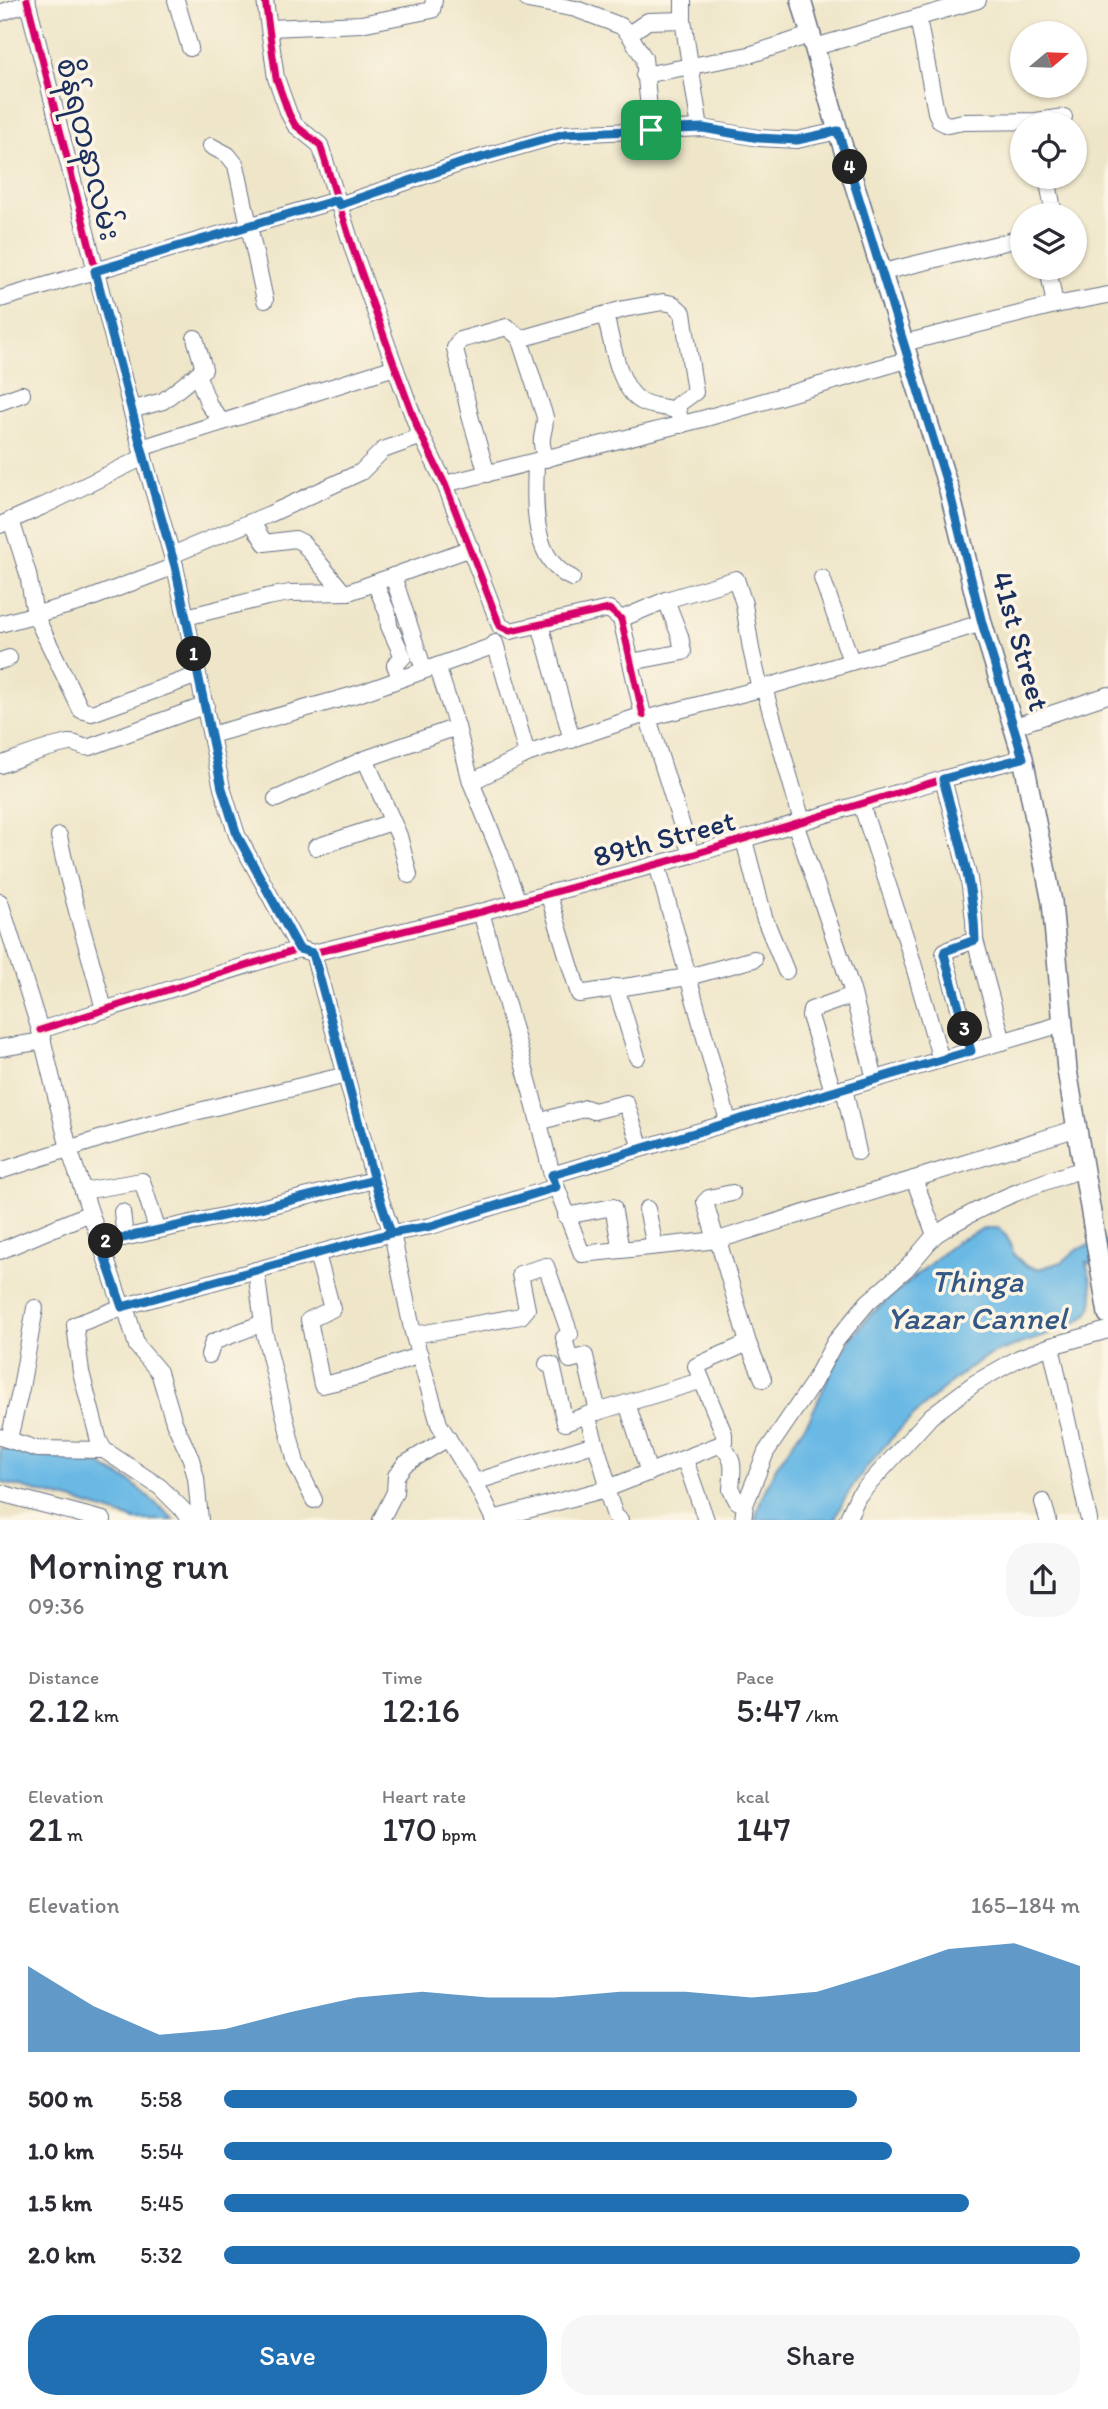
<!DOCTYPE html>
<meta charset="utf-8">
<style>
:root{--surface:#fff;--page:#f7f7f7;--text:#2b2b33;--muted:#7c7c81;--accent:#1f6fb2}
body{margin:0;font-family:Itim,"Noto Sans Myanmar",sans-serif;background:var(--page);color:var(--text);height:100vh;display:flex;flex-direction:column;font-size:26px;white-space:nowrap}
*{box-sizing:border-box;margin:0}
p{font-size:23px;color:var(--muted)}
.icon{flex:none;width:38px;height:38px;fill:none;stroke:currentColor;stroke-width:2;stroke-linecap:round;stroke-linejoin:round}
.map{position:relative;height:1520px;overflow:hidden}
.sheet{display:flex;flex-direction:column;background:var(--surface);flex:1}
.sheet>*{flex:none}
.needle{width:46px;rotate:71deg}
.controls{position:absolute;left:1010px;top:21px;display:grid;gap:14px}
.controls a{display:grid;place-items:center;width:77px;height:77px;border-radius:50%;background:var(--surface);box-shadow:0 2px 5px #0004;font-size:35px}
.pin{position:absolute;display:grid;place-items:center;width:60px;height:60px;color:#fff;margin:-30px;border-radius:14px;box-shadow:0 4px 10px #0006}
.km{position:absolute;width:35px;height:35px;margin:-18px;border-radius:50%;background:#222;color:#fff;font-size:19px;line-height:35px;text-align:center}
.round{display:grid;place-items:center;flex:none;width:74px;height:74px;border-radius:28px;background:var(--page)}
.headline{display:flex;align-items:center;justify-content:space-between;height:119px;padding:0 28px}
h1{font-size:38px;font-weight:600;line-height:52px}
.metrics{display:grid;grid-template-columns:repeat(3,1fr);gap:10px;height:119px;padding:7px 28px}
.metrics div{display:grid;align-content:center}
.metrics b{font-size:35px;font-weight:600}
.metrics small{font-size:19px;font-weight:400}
.metrics p{font-size:19px}
.chart{height:196px;padding:14px 28px}
.chart p{display:flex;justify-content:space-between}
.chart svg{width:100%;height:126px;margin-top:7px;fill:var(--accent);opacity:.7}
.primary-button{display:flex;gap:14px;margin-top:auto;padding:14px 28px}
.primary-button a{flex:1;height:80px;border-radius:28px;background:var(--accent);color:#fff;font-size:28px;font-weight:600;line-height:80px;text-align:center}
.primary-button a+a{background:var(--page);color:var(--text)}
ul{padding:0 28px;list-style:none;font-size:23px}
li{display:grid;grid-template-columns:112px 84px 1fr;align-items:center;height:52px}
li i{height:18px;border-radius:9px;background:var(--accent)}
.map>svg:first-child{display:block}
.water{fill:#6bb9e5;stroke:#4374a2;stroke-width:2}
.lines{fill:none;stroke-linecap:round;stroke-linejoin:round}
.minor-casing{stroke:#656f83;stroke-width:18}
.major-casing{stroke:#656f83;stroke-width:22}
.minor{stroke:#fff;stroke-width:16}
.major{stroke:#fff;stroke-width:19}
.cycleway-casing{stroke:#fcf5e5;stroke-width:11}
.cycleway{stroke:#d6006c;stroke-width:7}
.route-casing{stroke:#fff;stroke-width:14}
.route{stroke:#1f6fb2;stroke-width:9}
.labels{text-anchor:middle;dominant-baseline:central;stroke-width:7;stroke-linejoin:round;paint-order:stroke}
.street-label{font-size:30px;fill:#1b2f5e;stroke:#fcf5e5}
.water-label{font-size:32px;font-style:italic;fill:#335886;stroke:#fcf5e5}
</style>
<div class="map">
<svg width="1108" height="1520" viewBox="0 0 1108 1520">
<rect width="100%" height="100%" fill="#fcf5e5"/>
<filter id="ink" filterUnits="userSpaceOnUse"><feTurbulence type="fractalNoise" baseFrequency=".0143" numOctaves="2"/><feDisplacementMap in="SourceGraphic" scale="14" xChannelSelector="R" yChannelSelector="G"/><feConvolveMatrix kernelMatrix="1 2 1 2 8 2 1 2 1" color-interpolation-filters="sRGB"/></filter>
<filter id="wash" filterUnits="userSpaceOnUse"><feTurbulence type="fractalNoise" baseFrequency=".00686" numOctaves="4" result="noise"/><feDisplacementMap in="SourceGraphic" scale="28" xChannelSelector="R" yChannelSelector="G"/><feGaussianBlur stdDeviation="1.57" result="paint"/><feColorMatrix in="noise" values="0 0 0 0 0 0 0 0 0 0 0 0 0 0 0 0 0 1.4 0 .05"/><feComposite in="paint" operator="in"/></filter>
<g filter="url(#wash)">
<rect width="100%" height="100%" fill="#efe6c9"/>
<!-- water -->
<g class="water">
<path d="M986,1228H999L1007,1237L1014,1255L1025,1265L1038,1269L1062,1262L1079,1248L1108,1241V1268L1086,1262C1090,1276 1098,1301 1088,1313C1073,1333 1014,1343 990,1355C946,1377 849,1473 835,1520H755L761,1499L776,1467L810,1418L834,1366L851,1338L871,1314L957,1241Z"/>
<polygon points="0,1448 100,1465 131,1482 175,1520 136,1520 75,1501 0,1482"/>
</g>
</g>
<g filter="url(#ink)">
<g class="lines">
<!-- minor casing -->
<g class="minor-casing">
<g id="minor">
<polyline points="27,0 141,448 175,566 222,788 237,835 299,949"/>
<polyline points="176,0 190,48"/>
<polyline points="265,0 276,78 289,114 295,125 320,145 354,252 395,367 418,429 445,484 500,626 510,631 609,609 621,619 643,715"/>
<polyline points="528,0 576,9 621,26 629,34 644,58 651,129"/>
<polyline points="0,13 28,3"/>
<polyline points="918,18 936,112 940,121 948,125 963,122 1036,121 1064,117"/>
<polyline points="683,20 700,128"/>
<polyline points="270,28 361,24 432,10 434,0"/>
<polyline points="629,34 648,21 683,20 683,0"/>
<polyline points="815,47 978,0"/>
<polyline points="644,75 749,55 810,35"/>
<polyline points="211,146 228,155 236,165 265,300"/>
<polyline points="1047,177 1054,215"/>
<polyline points="339,205 462,163 563,134 703,128 759,138 797,140 838,131"/>
<polyline points="1048,268 1055,305"/>
<polyline points="883,272 1022,238"/>
<polyline points="0,299 337,200"/>
<path d="M605,315C612,339 618,393 645,403C655,407 667,407 677,411"/>
<polyline points="520,339 624,309 663,302 673,304 683,313 695,392 677,405 681,425"/>
<polyline points="904,343 1055,305 1108,295"/>
<polyline points="197,374 209,405 222,422"/>
<polyline points="0,402 22,394"/>
<polyline points="131,410 163,401 204,369 195,338"/>
<polyline points="141,448 395,367"/>
<path d="M536,462C535,501 530,559 572,578"/>
<path d="M487,474L470,416L455,348L460,340L507,327L519,337L545,417C545,438 537,434 546,459"/>
<polyline points="445,484 706,418 910,359"/>
<polyline points="11,520 28,574 35,615 81,710 92,713 198,675"/>
<polyline points="252,523 265,543 295,539 303,543 343,592"/>
<polyline points="0,525 41,507 144,457"/>
<polyline points="172,555 270,514 361,472 383,450 422,436"/>
<polyline points="393,576 424,670"/>
<polyline points="822,578 851,661"/>
<polyline points="375,583 388,614 389,626 403,657 395,665 400,678"/>
<polyline points="186,617 267,597 290,593 349,592 471,548"/>
<polyline points="621,619 666,600 736,579 744,604 751,649 760,689"/>
<polyline points="0,624 81,602 175,566"/>
<polyline points="540,624 572,740"/>
<polyline points="0,661 9,658"/>
<polyline points="631,662 683,652 680,636 666,600"/>
<polyline points="437,666 457,727 471,782 500,853 518,902"/>
<polyline points="764,688 802,821"/>
<polyline points="648,718 691,855"/>
<polyline points="1015,726 1108,695"/>
<polyline points="211,735 361,693 493,646 495,643 527,754"/>
<polyline points="365,759 399,836 409,875"/>
<path d="M0,765C22,757 46,747 69,743C78,742 81,749 90,747L206,705"/>
<polyline points="943,779 969,879 974,919 975,940 1003,1042"/>
<polyline points="471,782 527,754 643,715 648,718 760,689 982,623"/>
<polyline points="276,799 365,759 457,727"/>
<polyline points="861,804 906,939 941,1060"/>
<polyline points="795,823 852,990 875,1079"/>
<path d="M59,836C70,895 90,952 104,1010"/>
<polyline points="744,840 764,917 786,971"/>
<polyline points="316,847 392,822"/>
<polyline points="657,864 728,1121"/>
<polyline points="548,893 579,994 688,977 754,959"/>
<polyline points="0,902 40,1030 69,1149 122,1307"/>
<polyline points="481,912 531,1091 552,1175 582,1254 718,1240 1078,1128"/>
<polyline points="313,953 374,1180 392,1233 412,1329 439,1424 475,1482 494,1520"/>
<polyline points="616,987 637,1057"/>
<polyline points="40,1030 299,949 313,953 481,912 691,855 943,779 1023,758"/>
<polyline points="0,1048 43,1041"/>
<polyline points="971,1051 944,954 945,951 975,940"/>
<polyline points="844,1088 858,1152"/>
<polyline points="833,1091 810,1016 811,1010 853,995"/>
<polyline points="539,1122 586,1108 594,1111 626,1103 641,1148"/>
<polyline points="0,1171 105,1137 195,1112 346,1075"/>
<polyline points="552,1175 1062,1024"/>
<path d="M914,1179L935,1235C982,1204 1031,1185 1084,1169"/>
<polyline points="83,1191 142,1181 157,1229"/>
<polyline points="647,1209 655,1246"/>
<polyline points="122,1212 125,1237"/>
<polyline points="566,1216 613,1207 621,1250"/>
<polyline points="716,1240 705,1202 709,1198 732,1193"/>
<polyline points="100,1243 264,1207 374,1180"/>
<polyline points="0,1251 90,1213"/>
<polyline points="317,1254 332,1309 309,1320 322,1385 357,1377 420,1355"/>
<polyline points="256,1270 264,1331 296,1463 314,1500"/>
<polyline points="125,1306 137,1346 159,1372 174,1422 191,1459 196,1478 200,1520"/>
<polyline points="414,1335 521,1316 527,1309 520,1274 546,1266 570,1334 564,1338 570,1360 585,1356 598,1412"/>
<polyline points="748,1343 763,1379"/>
<polyline points="1051,1346 1089,1520"/>
<polyline points="209,1355 213,1342 263,1323"/>
<polyline points="547,1364 552,1365 565,1423 587,1415"/>
<polyline points="627,1403 649,1473"/>
<polyline points="0,1437 37,1449 104,1450"/>
<polyline points="9,1439 21,1388 35,1308"/>
<path d="M721,1444C737,1463 732,1469 731,1490L737,1501L745,1505"/>
<polyline points="685,1460 706,1520"/>
<polyline points="475,1482 594,1444"/>
<polyline points="609,1488 587,1415 700,1381"/>
<polyline points="606,1489 615,1516 620,1520"/>
<polyline points="0,1493 103,1520"/>
<polyline points="1043,1502 1048,1520"/>
<polyline points="493,1519 606,1489 724,1443 724,1434 696,1366 748,1343 718,1240"/>
<polyline points="193,1520 160,1487 104,1450 99,1441 81,1372 75,1325 125,1306 392,1233 431,1226 556,1187"/>
<polyline points="381,1520 395,1492 396,1476 405,1464 448,1438"/>
<polyline points="743,1520 745,1505 766,1452 813,1383 835,1342 868,1302 906,1269 935,1235"/>
<polyline points="847,1520 858,1496 931,1416 975,1383 1019,1358 1051,1346 1108,1330"/>
</g>
</g>
<!-- major casing -->
<g class="major-casing">
<polyline id="major" points="801,0 838,131 949,490 982,623 1023,758 1052,902 1067,1070 1108,1314"/>
</g>
<!-- minor -->
<use href="#minor" class="minor"/>
<!-- major -->
<use href="#major" class="major"/>
<!-- cycleway casing -->
<g class="cycleway-casing">
<g id="cycleway">
<polyline points="27,0 141,448 175,566 222,788 237,835 299,949"/>
<polyline points="265,0 276,78 289,114 295,125 320,145 354,252 395,367 418,429 445,484 500,626 510,631 609,609 621,619 643,715"/>
<polyline points="40,1030 299,949 313,953 481,912 691,855 943,779 1023,758"/>
</g>
</g>
<!-- cycleway -->
<use href="#cycleway" class="cycleway"/>
</g>
</g>
<g class="lines" filter="url(#ink)">
<!-- route casing -->
<g class="route-casing">
<path id="route" d="M651,130L564,134L462,163L339,205L337,200L95,271L144,457L175,566L222,788L237,835L299,949L313,953L374,1180L391,1233L122,1307L100,1243L264,1207L374,1180L391,1233L431,1226L556,1187L552,1175L971,1051L944,954L945,951L975,940C974,885 957,832 943,779L1023,758L982,623L949,490L838,131L797,140L759,138L703,128L651,130"/>
</g>
<!-- route -->
<use href="#route" class="route"/>
</g>
<g class="labels">
<!-- street labels -->
<g class="street-label">
<text transform="translate(89 149) rotate(76)">စိန်ရတနာလမ်း</text>
<text transform="translate(1021 641) rotate(74)">41st Street</text>
<text transform="translate(664 838) rotate(-15)">89th Street</text>
</g>
<!-- water labels -->
<g class="water-label">
<text x="977" y="1281">Thinga<tspan x="977" dy="37">Yazar Cannel</tspan></text>
</g>
</g>
</svg>
<div class="controls">
<a><svg class="needle" viewBox="-14 -14 28 28"><path d="M0-13l5 13h-10z" fill="#e53935"/><path d="M0 13l5-13h-10z" fill="#7c7c81"/></svg></a>
<a><svg class="icon" aria-label="locate" viewBox="0 0 24 24"><circle cx="12" cy="12" r="6"/><path d="M12 2v4M12 18v4M2 12h4M18 12h4"/></svg></a>
<a><svg class="icon" aria-label="layers" viewBox="0 0 24 24"><path d="M12 4l9 5-9 5-9-5zM3 14l9 5 9-5"/></svg></a>
</div>
<div class="pin" style="left:651px;top:130px;background:#1e9e55"><svg class="icon" aria-label="arrive" viewBox="0 0 24 24"><path d="M6 21V4h12l-3 4 3 4H6"/></svg></div>
<b class="km" style="left:194px;top:654px">1</b>
<b class="km" style="left:106px;top:1241px">2</b>
<b class="km" style="left:965px;top:1029px">3</b>
<b class="km" style="left:850px;top:167px">4</b>
</div>
<section class="sheet">
<div class="headline"><div><h1>Morning run</h1><p>09:36</p></div><a class="round"><svg class="icon" aria-label="share" viewBox="0 0 24 24"><path d="M12 15V3M7 8l5-5 5 5M5 13v7h14v-7"/></svg></a></div>
<div class="metrics">
<div><p>Distance</p><b>2.12<small> km</small></b></div>
<div><p>Time</p><b>12:16</b></div>
<div><p>Pace</p><b>5:47<small> /km</small></b></div>
</div>
<div class="metrics">
<div><p>Elevation</p><b>21<small> m</small></b></div>
<div><p>Heart rate</p><b>170<small> bpm</small></b></div>
<div><p>kcal</p><b>147</b></div>
</div>
<div class="chart"><p><span>Elevation</span>165–184 m</p>
<svg viewBox="0 0 160 44" preserveAspectRatio="none"><path d="M0 44V14L10 28L20 38L30 36L40 30L50 25L60 23L70 25L80 25L90 23L100 23L110 25L120 23L130 16L140 8L150 6L160 14V44z"/></svg>
</div>
<ul>
<li><b>500 m</b>5:58<i style="width:74%"></i></li>
<li><b>1.0 km</b>5:54<i style="width:78%"></i></li>
<li><b>1.5 km</b>5:45<i style="width:87%"></i></li>
<li><b>2.0 km</b>5:32<i style="width:100%"></i></li>
</ul>
<div class="primary-button"><a>Save</a><a>Share</a></div>
</section>
